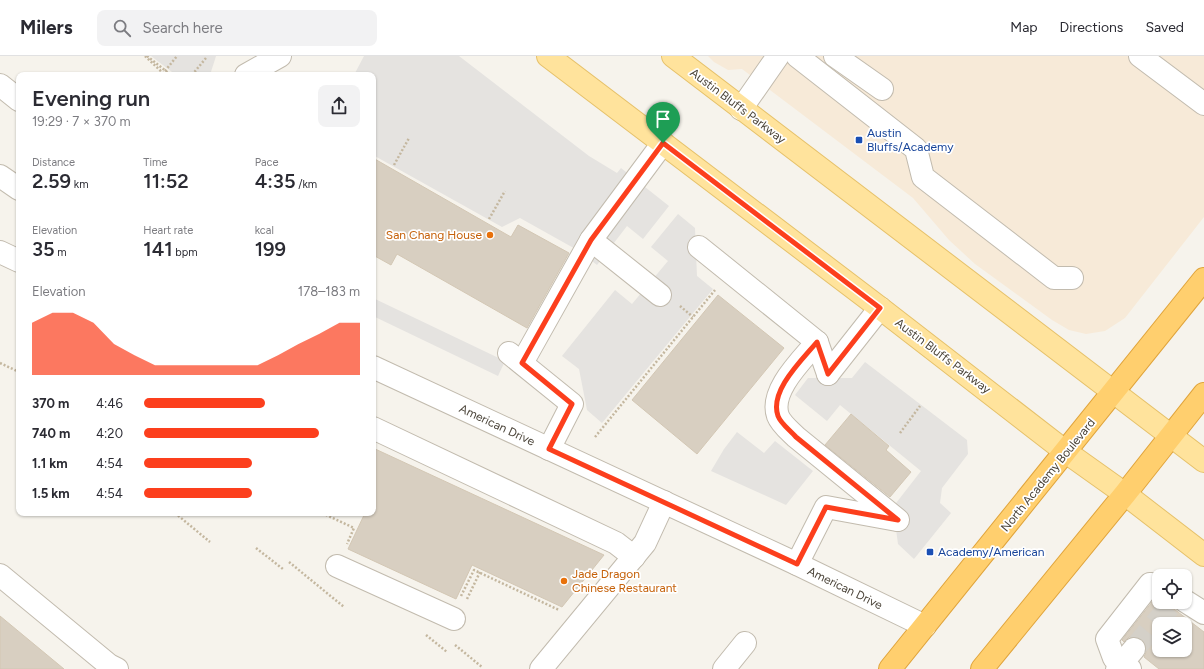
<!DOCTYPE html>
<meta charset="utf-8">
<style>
:root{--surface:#fff;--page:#f2f2f3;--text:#2b2b33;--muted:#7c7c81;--line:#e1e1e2;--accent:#fc3f1d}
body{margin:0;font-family:Figtree,sans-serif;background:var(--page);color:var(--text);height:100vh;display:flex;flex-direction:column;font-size:15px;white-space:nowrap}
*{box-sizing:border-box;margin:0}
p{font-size:13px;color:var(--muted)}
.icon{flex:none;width:22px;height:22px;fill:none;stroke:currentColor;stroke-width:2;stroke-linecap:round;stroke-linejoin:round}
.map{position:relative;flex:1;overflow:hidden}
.panel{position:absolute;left:16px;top:16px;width:360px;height:444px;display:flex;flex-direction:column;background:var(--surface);border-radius:8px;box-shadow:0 1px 3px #0004}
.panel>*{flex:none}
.controls{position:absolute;left:1152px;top:513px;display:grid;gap:8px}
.controls a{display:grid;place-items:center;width:40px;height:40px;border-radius:8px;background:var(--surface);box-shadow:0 1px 3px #0004;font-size:20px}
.pin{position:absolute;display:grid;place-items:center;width:34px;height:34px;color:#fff;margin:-41px -17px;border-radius:50% 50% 50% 0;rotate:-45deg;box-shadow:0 0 4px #0007}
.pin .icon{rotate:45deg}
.round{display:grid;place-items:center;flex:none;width:42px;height:42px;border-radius:8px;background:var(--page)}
.summary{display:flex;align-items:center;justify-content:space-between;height:68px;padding:0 16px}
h1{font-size:22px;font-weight:600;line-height:30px}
.figures{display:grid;grid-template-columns:repeat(3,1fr);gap:6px;height:68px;padding:4px 16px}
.figures div{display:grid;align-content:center}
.figures b{font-size:20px;font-weight:600}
.figures small{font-size:11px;font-weight:400}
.figures p{font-size:11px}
.chart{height:112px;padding:8px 16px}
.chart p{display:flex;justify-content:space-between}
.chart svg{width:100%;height:72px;margin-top:4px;fill:var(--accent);opacity:.7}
ul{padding:0 16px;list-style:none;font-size:13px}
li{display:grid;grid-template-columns:64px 48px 1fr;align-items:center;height:30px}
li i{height:10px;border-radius:5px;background:var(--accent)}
header{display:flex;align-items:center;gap:24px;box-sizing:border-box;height:56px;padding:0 20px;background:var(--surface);border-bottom:1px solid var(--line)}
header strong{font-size:19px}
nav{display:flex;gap:22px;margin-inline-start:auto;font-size:14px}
.search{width:280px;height:36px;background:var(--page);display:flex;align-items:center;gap:10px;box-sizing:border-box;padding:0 14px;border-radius:8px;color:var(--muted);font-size:15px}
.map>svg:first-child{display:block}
.commercial{fill:#f7ead8}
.parking{fill:#e5e3e0}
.building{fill:#d8cfc1;stroke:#d3c7b4;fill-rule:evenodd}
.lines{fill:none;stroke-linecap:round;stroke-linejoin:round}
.minor-tunnel{stroke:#d4d0c8;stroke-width:22;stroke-dasharray:22 11;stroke-linecap:butt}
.minor-casing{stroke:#c2bbae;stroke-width:24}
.major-casing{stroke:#e6c16a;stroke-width:24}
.highway-casing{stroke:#e0a43c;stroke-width:24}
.path{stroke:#c4b79f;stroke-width:2.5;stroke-dasharray:2 2;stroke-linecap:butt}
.minor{stroke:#fff;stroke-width:22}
.major{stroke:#ffe39c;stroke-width:22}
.highway{stroke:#ffcf6e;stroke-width:22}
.route-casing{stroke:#fff;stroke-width:8}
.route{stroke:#fc3f1d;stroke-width:5}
.transit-dot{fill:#1a4fb4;stroke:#fff;stroke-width:1.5}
.food-dot{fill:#e8710a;stroke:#fff;stroke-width:1.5}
.labels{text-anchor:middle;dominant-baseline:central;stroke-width:3.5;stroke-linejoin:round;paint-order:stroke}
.street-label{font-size:12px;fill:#4b4439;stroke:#fff}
.transit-label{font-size:12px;fill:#164399;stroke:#fff;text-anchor:start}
.food-label{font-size:12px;fill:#c56008;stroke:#fff;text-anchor:end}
</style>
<header>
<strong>Milers</strong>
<div class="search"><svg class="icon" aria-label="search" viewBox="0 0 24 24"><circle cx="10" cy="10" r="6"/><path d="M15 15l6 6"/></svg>Search here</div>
<nav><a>Map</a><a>Directions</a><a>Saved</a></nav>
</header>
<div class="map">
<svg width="1204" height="613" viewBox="0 0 1204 613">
<rect width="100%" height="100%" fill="#f6f3ec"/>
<!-- commercial -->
<polygon class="commercial" points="708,0 1204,0 1204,161 1125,262 1105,275 1086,278 1069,274 1052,264 975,208 949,184 913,142 742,13 728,14 714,6"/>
<!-- parking -->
<g class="parking">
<polygon points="151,0 216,0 210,19 176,19"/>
<polygon points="364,0 459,0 589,100 617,117 621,112 669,150 643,183 627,170 597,209 579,195 520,162 502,171 373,99 373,19 354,19"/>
<polygon points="678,158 695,172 697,220 713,233 602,367 587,354 579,313 562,300 615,234 632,248 668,205 651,191"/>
<polygon points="373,242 505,305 498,320 373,260"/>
<polygon points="865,306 967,384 968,398 942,432 940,447 951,457 914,503 898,488 893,451 921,415 840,349 827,365 795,339 808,322 852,322"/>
<polygon points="737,376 764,397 775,385 813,415 786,449 711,415 724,393"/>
</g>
<!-- building -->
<g class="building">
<polygon points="373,102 511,181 518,169 569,197 527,272 397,198 391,209 373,199"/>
<polygon points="718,239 784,292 697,398 632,344"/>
<polygon points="851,358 889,390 886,394 911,416 890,441 825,389"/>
<polygon points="373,392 604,499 562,551 472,509 456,543 348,493 365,457 373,457"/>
<path d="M1156,541H1159V546H1165L1204,576V613H1159L1144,601L1146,596V589L1142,583L1136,581H1129L1124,586L1122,584ZM1159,568H1185V594H1159Z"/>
<polygon points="0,560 64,613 0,613"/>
</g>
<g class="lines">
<!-- minor-tunnel -->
<polyline class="minor-tunnel" points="1134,593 1170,550"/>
<!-- minor casing -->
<g class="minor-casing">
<g id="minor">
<polyline points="797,0 916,93 923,121 1054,222 1072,222"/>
<polyline points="835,0 882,33"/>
<polyline points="1140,0 1204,48"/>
<polyline points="246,19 280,0"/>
<polyline points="0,29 19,44"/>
<polyline points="741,53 778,0"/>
<polyline points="0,120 19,133"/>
<polyline points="699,191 817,286 828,318"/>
<polyline points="0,196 19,205"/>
<polyline points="660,239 591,184 663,87"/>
<path d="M817,286C802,304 769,335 778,360C781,368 790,375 796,381L898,464"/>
<polyline points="509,297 572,348 549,393"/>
<polyline points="522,307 591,184"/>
<polyline points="373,311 797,508 925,570"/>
<polyline points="828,318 880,252"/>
<polyline points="373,372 616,487 634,501"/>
<polyline points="797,508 826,451 897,464"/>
<polyline points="337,510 454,563"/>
<polyline points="0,519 109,609 117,613"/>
<polyline points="1185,545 1204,557"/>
<polyline points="541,613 645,487 664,446"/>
<polyline points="724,613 745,587"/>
<polyline points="1117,613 1134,593"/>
<polyline points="1130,613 1114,602 1107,583 1150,528 1159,529"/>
</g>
</g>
<!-- major casing -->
<g class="major-casing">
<g id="major">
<polyline points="548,0 880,252 1066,396 1125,438 1204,499"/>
<polyline points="673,0 1204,405"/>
</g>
</g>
<!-- highway casing -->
<g class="highway-casing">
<g id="highway">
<polyline points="890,613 1204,223"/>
<polyline points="982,613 1125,438 1204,338"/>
</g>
</g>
<!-- path -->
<g class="path">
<polyline points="145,0 165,19"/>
<polyline points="147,0 171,19"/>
<polyline points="165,15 177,0"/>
<polyline points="192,19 206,2"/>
<polyline points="394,109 409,82"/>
<polyline points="489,163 505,135"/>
<polyline points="680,250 693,261"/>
<polyline points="0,307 19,316"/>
<polyline points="900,377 920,350"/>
<polyline points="595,381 715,234"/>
<polyline points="175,457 210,486"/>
<polyline points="322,457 354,472 347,488"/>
<polyline points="256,492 283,513"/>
<polyline points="289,506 344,551"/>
<polyline points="461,540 474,514 559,554"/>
<polyline points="467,543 480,516"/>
<polyline points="426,579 447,596"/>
<polyline points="455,589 482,611"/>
</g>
<!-- minor -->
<use href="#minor" class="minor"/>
<!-- major -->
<use href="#major" class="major"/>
<!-- highway -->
<use href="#highway" class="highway"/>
</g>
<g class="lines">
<!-- route casing -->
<g class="route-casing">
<path id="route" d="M663,87L880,252L828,318L817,286C802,304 769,335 778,360C781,368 790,374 796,381L898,464L826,451L797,508L549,393L572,348L522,307L591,184Z"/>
</g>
<!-- route -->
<use href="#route" class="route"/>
</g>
<!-- markers -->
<g class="transit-dot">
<rect x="855" y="80" width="8" height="8" rx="2"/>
<rect x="926" y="492" width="8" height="8" rx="2"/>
</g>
<g class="food-dot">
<circle cx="490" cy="179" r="4"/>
<circle cx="564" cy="525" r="4"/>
</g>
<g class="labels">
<!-- street labels -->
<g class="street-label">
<text transform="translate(738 50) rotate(37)">Austin Bluffs Parkway</text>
<text transform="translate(943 300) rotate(37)">Austin Bluffs Parkway</text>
<text transform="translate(497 369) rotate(25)">American Drive</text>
<text transform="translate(1048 419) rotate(-51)">North Academy Boulevard</text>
<text transform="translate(845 532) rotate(26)">American Drive</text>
</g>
<!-- transit labels -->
<g class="transit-label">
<text x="867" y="77">Austin<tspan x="867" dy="14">Bluffs/Academy</tspan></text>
<text x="938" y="496">Academy/American</text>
</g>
<!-- food labels -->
<g class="food-label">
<text x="482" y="179">San Chang House</text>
<text x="572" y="518" text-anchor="start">Jade Dragon<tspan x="572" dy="14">Chinese Restaurant</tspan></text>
</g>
</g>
</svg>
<div class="controls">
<a><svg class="icon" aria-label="locate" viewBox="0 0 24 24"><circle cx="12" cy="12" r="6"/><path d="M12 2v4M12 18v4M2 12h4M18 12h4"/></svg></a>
<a><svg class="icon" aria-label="layers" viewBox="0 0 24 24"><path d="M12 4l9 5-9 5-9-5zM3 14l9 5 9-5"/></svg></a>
</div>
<div class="pin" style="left:663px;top:87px;background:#1e9e55"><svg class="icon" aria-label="arrive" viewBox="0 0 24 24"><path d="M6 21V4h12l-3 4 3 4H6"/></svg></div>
<section class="panel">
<div class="summary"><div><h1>Evening run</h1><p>19:29 · 7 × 370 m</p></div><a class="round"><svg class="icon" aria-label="share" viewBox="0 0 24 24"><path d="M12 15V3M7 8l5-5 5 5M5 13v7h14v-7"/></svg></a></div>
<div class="figures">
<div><p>Distance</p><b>2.59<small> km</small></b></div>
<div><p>Time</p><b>11:52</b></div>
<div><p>Pace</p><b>4:35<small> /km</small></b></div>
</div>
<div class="figures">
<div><p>Elevation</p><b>35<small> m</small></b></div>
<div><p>Heart rate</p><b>141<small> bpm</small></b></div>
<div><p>kcal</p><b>199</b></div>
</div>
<div class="chart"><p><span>Elevation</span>178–183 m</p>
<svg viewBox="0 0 160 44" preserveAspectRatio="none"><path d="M0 44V12L10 6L20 6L30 12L40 25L50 32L60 38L70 38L80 38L90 38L100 38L110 38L120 32L130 25L140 19L150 12L160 12V44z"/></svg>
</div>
<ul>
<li><b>370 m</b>4:46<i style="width:56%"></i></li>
<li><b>740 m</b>4:20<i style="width:81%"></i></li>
<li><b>1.1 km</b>4:54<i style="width:50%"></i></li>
<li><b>1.5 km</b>4:54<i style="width:50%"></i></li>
</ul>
</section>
</div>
